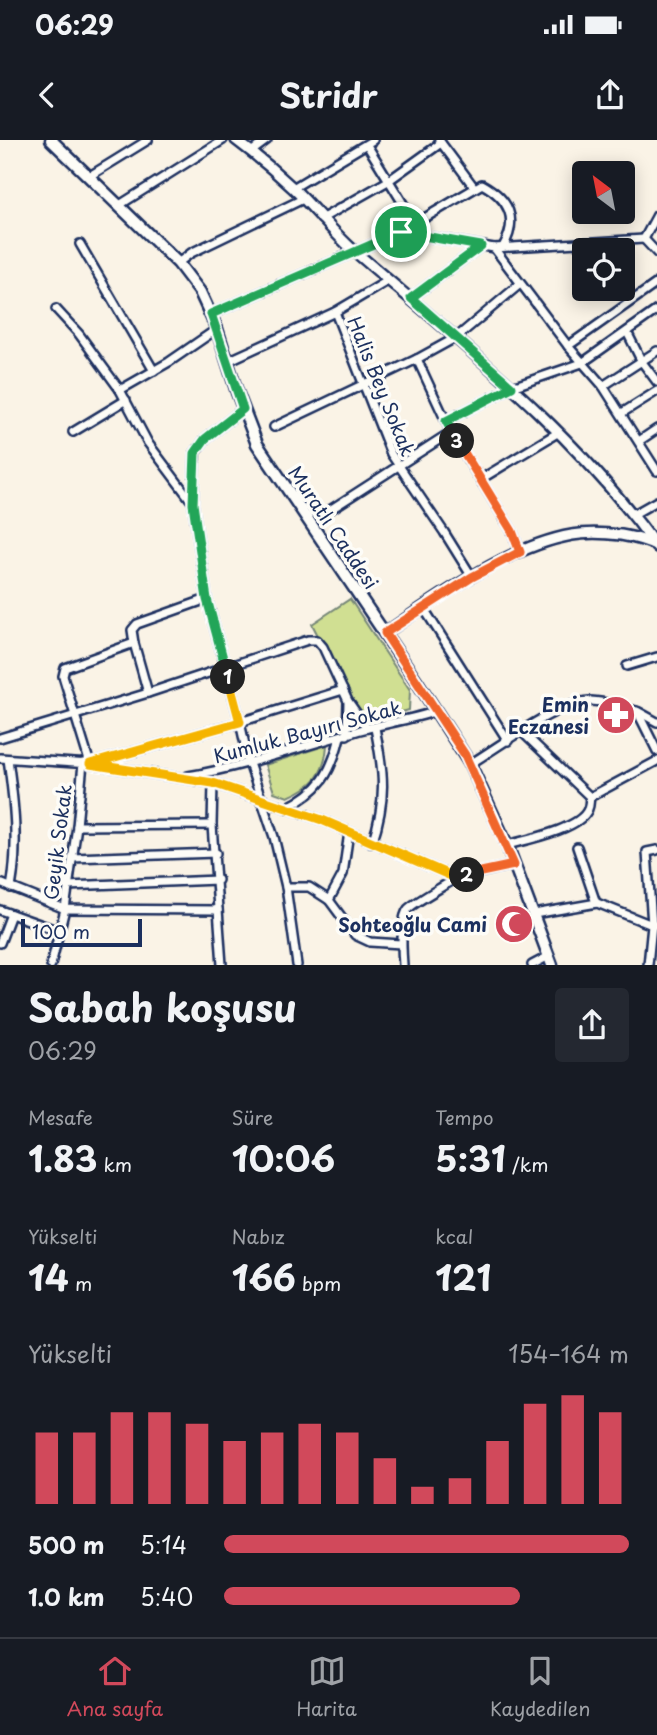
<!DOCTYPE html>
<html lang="tr">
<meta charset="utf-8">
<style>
:root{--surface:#171b24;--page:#242831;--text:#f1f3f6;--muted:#9ea1a6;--line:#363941;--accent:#d1495b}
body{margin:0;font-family:"Playpen Sans",sans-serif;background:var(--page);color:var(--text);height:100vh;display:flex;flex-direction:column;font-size:26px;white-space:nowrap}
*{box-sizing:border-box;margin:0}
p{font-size:23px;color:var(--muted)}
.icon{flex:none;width:38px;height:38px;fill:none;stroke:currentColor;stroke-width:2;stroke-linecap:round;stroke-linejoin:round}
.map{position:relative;height:825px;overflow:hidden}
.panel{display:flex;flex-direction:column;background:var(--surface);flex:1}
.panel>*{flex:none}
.needle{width:46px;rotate:328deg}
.tools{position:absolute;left:572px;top:21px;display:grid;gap:14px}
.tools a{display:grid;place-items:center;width:63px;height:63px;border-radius:7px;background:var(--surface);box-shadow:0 4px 18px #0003;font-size:35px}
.scale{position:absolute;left:21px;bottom:18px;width:121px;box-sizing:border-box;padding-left:7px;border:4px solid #1b2f5e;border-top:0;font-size:19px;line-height:24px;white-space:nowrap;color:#1b2f5e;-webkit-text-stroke:5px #fdfcf7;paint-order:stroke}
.pin{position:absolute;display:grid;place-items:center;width:60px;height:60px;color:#fff;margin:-30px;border:4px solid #fff;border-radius:50%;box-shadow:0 2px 7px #0007}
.km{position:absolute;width:35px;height:35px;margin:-18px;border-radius:50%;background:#222;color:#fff;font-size:19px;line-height:35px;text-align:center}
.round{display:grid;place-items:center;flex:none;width:74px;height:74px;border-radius:7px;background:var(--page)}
.headline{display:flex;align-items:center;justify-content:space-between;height:119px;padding:0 28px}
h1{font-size:38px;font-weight:700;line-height:52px}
.stats{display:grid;grid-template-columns:repeat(3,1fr);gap:10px;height:119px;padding:7px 28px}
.stats div{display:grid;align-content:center}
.stats b{font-size:35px;font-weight:700}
.stats small{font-size:19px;font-weight:400}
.stats p{font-size:19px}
.chart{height:196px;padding:14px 28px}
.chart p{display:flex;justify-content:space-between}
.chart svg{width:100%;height:126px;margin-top:7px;stroke:var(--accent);stroke-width:6}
ul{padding:0 28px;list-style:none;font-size:23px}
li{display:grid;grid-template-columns:112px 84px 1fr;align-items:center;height:52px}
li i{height:18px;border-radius:9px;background:var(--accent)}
.status{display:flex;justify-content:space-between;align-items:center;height:49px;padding:0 35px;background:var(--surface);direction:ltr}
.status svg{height:19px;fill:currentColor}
header{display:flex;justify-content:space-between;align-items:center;height:91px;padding:0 28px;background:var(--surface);font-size:32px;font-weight:700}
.dock{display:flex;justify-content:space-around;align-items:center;height:98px;border-top:2px solid var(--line);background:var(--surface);font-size:19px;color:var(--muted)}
.dock a{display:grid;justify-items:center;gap:4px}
.dock .on{color:var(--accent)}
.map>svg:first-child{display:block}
.green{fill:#d0df92;stroke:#768778;stroke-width:2}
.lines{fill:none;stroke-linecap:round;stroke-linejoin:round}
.minor-casing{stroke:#1b2f5e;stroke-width:12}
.tertiary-casing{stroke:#1b2f5e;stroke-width:14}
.secondary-casing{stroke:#1b2f5e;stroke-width:15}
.minor{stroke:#fdfcf7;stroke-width:7}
.tertiary{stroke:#fdfcf7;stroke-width:9}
.secondary{stroke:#fdfcf7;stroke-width:10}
.split-1-casing{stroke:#fff;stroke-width:14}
.split-2-casing{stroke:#fff;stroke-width:14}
.split-3-casing{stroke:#fff;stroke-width:14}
.split-4-casing{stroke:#fff;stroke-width:14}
.split-1{stroke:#22a559;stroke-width:9}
.split-2{stroke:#f5b400;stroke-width:9}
.split-3{stroke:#f0652b;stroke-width:9}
.split-4{stroke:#22a559;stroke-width:9}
.labels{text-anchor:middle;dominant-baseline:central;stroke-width:7;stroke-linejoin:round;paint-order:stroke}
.street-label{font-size:19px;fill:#1b2f5e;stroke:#fdfcf7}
.poi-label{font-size:19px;font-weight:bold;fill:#1b2f5e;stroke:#fdfcf7;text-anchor:end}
</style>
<div class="status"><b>06:29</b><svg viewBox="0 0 49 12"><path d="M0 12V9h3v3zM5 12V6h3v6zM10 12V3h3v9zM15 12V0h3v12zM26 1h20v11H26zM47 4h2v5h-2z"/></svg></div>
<header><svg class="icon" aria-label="back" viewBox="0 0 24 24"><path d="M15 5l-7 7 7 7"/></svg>Stridr<svg class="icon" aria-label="share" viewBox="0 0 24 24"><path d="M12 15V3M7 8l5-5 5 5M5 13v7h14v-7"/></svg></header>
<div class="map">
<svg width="657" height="825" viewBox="0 0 657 825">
<rect width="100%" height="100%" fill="#faf3e6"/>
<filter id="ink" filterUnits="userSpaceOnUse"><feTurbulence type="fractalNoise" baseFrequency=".0143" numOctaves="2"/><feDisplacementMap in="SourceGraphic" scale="14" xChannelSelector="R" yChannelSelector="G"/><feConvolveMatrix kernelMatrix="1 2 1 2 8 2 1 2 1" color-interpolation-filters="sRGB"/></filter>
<g filter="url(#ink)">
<!-- green -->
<g class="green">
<polygon points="350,459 410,550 409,570 366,582 356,569 312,484"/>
<path d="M327,605C325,634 314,646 288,657L274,652L265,625Z"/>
</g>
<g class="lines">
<!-- minor casing -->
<g class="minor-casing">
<g id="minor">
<polyline points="439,0 474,47"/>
<polyline points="367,5 415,83"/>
<polyline points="251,12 267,0"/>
<polyline points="88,37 148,0"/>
<polyline points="293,48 373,0"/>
<polyline points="118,66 223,0"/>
<polyline points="321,79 388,41 441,3"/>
<polyline points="401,92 494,108 644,99"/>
<polyline points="644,99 657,75"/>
<polyline points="644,99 657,113"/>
<polyline points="80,104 154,231"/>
<polyline points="494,108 568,206 603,246 657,331"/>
<polyline points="178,123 191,113 303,59"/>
<polyline points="411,158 481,106"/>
<polyline points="56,169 79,194 120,250 148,303 193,363"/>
<polyline points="335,172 391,314 444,392 472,437"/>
<path d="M211,174L401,92L482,44C509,59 519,79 503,107"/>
<polyline points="627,192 642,222 657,242"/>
<polyline points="568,206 657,143"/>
<polyline points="417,219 451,292 512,391 520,412"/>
<polyline points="228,221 335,172 389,140"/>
<polyline points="603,246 657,211"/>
<polyline points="120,250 169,222 217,189"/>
<polyline points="243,269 205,299 195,313 193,364 207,459 240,582 249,623 274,697 286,747 297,825"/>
<polyline points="622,273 657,251"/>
<polyline points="446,281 512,247 582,223 657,170"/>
<polyline points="274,287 417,219 457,197 520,144"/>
<polyline points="73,292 126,260"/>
<polyline points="639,301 657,289"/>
<polyline points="481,339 559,292"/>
<polyline points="634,374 657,361"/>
<polyline points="319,377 451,292"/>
<polyline points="207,459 137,484 132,490 134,503 65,528 63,536 90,624 240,582 343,550"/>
<polyline points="423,467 508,601"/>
<polyline points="134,503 148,553"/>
<polyline points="627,526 657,517"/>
<polyline points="639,572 657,582"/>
<polyline points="522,592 590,657"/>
<polyline points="347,595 348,562"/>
<polyline points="0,598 148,553 308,500 317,500 323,507 348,561 367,588"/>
<polyline points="0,618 90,624 213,643 322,680 456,738 514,725"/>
<path d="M8,619C14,662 19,705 11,748"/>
<path d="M470,624C502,605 554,564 589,561C603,560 623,568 637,571L657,611"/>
<path d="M188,636C248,626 305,605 364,589C388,583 413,579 437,571"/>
<polyline points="213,643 212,685 222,825"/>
<path d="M286,668C320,651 331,634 340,597"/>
<polyline points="77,686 212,685"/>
<path d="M372,703C387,659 384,633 375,588"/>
<path d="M507,705C526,700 581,689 588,669C590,665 589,661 590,657L657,621"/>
<polyline points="577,707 596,763"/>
<polyline points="72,718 216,713"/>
<polyline points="0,743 65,769 218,770"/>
<polyline points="67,746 218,740"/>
<polyline points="286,747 309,747 329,760 355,795 370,802 401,804"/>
<polyline points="329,760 343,734 349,692"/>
<polyline points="0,770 59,791"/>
<polyline points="534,774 597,763 652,785 657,785"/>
<polyline points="0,803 11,774"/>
<polyline points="51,825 65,769 77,686 83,623"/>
<path d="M403,825C402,812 400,779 408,769C413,763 446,745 456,738"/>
<polyline points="532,825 549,816"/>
<polyline points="648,825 652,785 647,712 657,710"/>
</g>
</g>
<!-- tertiary casing -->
<g class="tertiary-casing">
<g id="tertiary">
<path d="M236,0C256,15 275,31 293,48C314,68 331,90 352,109C461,203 572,289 657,407"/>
<path d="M385,493C438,457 509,406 572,395C588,392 605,393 621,395C632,397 647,400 657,406"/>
</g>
</g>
<!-- secondary casing -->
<g class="secondary-casing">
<polyline id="secondary" points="51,0 178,123 200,152 217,189 237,252 257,304 418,543 470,624 507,705 552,825"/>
</g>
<!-- minor -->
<use href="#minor" class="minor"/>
<!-- tertiary -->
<use href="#tertiary" class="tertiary"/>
<!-- secondary -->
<use href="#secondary" class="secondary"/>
</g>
</g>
<g class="lines" filter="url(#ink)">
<!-- split-1 casing -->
<g class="split-1-casing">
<polyline id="split-1" points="228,537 207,459 193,364 195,313 205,299 243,269 211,174 401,92"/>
</g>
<!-- split-2 casing -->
<g class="split-2-casing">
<polyline id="split-2" points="228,537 240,582 90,624 213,643 322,680 456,738 467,735"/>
</g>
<!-- split-3 casing -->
<g class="split-3-casing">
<polyline id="split-3" points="457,301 512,391 520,412 472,437 385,493 465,615 514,725 467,735"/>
</g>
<!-- split-4 casing -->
<g class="split-4-casing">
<polyline id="split-4" points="401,92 481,106 411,158 512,247 446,281 457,301"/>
</g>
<!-- split-1 -->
<use href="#split-1" class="split-1"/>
<!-- split-2 -->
<use href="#split-2" class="split-2"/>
<!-- split-3 -->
<use href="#split-3" class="split-3"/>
<!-- split-4 -->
<use href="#split-4" class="split-4"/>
</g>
<!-- icons -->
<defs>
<g id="pharmacy-disc" transform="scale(2.0125)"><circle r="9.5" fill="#d1495b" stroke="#fdfcf7"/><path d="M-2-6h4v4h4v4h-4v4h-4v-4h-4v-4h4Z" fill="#fff"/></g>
<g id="mosque-disc" transform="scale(2.0125)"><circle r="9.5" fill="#d1495b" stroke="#fdfcf7"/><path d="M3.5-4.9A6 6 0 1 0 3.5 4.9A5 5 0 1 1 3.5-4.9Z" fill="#fff"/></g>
</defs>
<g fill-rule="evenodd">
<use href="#pharmacy-disc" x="616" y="575"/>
<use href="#mosque-disc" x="514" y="784"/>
</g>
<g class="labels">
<!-- street labels -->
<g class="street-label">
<text transform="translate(382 246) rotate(68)">Halis Bey Sokak</text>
<text transform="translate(334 387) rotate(56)">Muratlı Caddesi</text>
<text transform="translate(307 591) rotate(-15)">Kumluk Bayırı Sokak</text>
<text transform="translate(57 702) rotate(-83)">Geyik Sokak</text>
</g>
<!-- poi labels -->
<g class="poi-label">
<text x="589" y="564">Emin<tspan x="589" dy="22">Eczanesi</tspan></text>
<text x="487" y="784">Sohteoğlu Cami</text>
</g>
</g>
</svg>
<div class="tools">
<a><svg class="needle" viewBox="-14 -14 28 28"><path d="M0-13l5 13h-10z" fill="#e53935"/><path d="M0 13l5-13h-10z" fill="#9ea1a6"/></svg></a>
<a><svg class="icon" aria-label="locate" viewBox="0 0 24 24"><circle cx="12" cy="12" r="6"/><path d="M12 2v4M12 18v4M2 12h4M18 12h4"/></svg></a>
</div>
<div class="scale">100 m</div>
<div class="pin" style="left:401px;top:92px;background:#1e9e55"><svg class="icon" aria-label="arrive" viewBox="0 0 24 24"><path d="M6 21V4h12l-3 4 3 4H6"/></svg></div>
<b class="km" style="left:228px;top:537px">1</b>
<b class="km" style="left:467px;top:735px">2</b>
<b class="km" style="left:457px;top:301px">3</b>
</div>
<section class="panel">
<div class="headline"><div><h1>Sabah koşusu</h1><p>06:29</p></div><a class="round"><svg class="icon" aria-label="share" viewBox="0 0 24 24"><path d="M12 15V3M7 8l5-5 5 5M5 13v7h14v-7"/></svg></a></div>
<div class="stats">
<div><p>Mesafe</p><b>1.83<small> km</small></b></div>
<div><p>Süre</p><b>10:06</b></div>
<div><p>Tempo</p><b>5:31<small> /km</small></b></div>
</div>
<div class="stats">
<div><p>Yükselti</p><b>14<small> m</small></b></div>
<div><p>Nabız</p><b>166<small> bpm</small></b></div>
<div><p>kcal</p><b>121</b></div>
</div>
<div class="chart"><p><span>Yükselti</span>154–164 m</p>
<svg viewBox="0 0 160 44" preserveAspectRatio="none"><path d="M5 44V19M15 44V19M25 44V12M35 44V12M45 44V16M55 44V22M65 44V19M75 44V16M85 44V19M95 44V28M105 44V38M115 44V35M125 44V22M135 44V9M145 44V6M155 44V12"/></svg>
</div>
<ul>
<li><b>500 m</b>5:14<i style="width:100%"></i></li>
<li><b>1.0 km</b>5:40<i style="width:73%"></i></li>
</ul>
</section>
<nav class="dock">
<a class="on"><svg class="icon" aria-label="home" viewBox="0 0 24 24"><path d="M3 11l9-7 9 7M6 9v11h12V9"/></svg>Ana sayfa</a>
<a><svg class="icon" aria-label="map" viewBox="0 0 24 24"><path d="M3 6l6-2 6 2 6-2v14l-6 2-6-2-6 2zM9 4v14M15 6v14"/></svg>Harita</a>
<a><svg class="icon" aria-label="saved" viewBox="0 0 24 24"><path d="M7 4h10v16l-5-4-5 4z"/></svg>Kaydedilen</a>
</nav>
